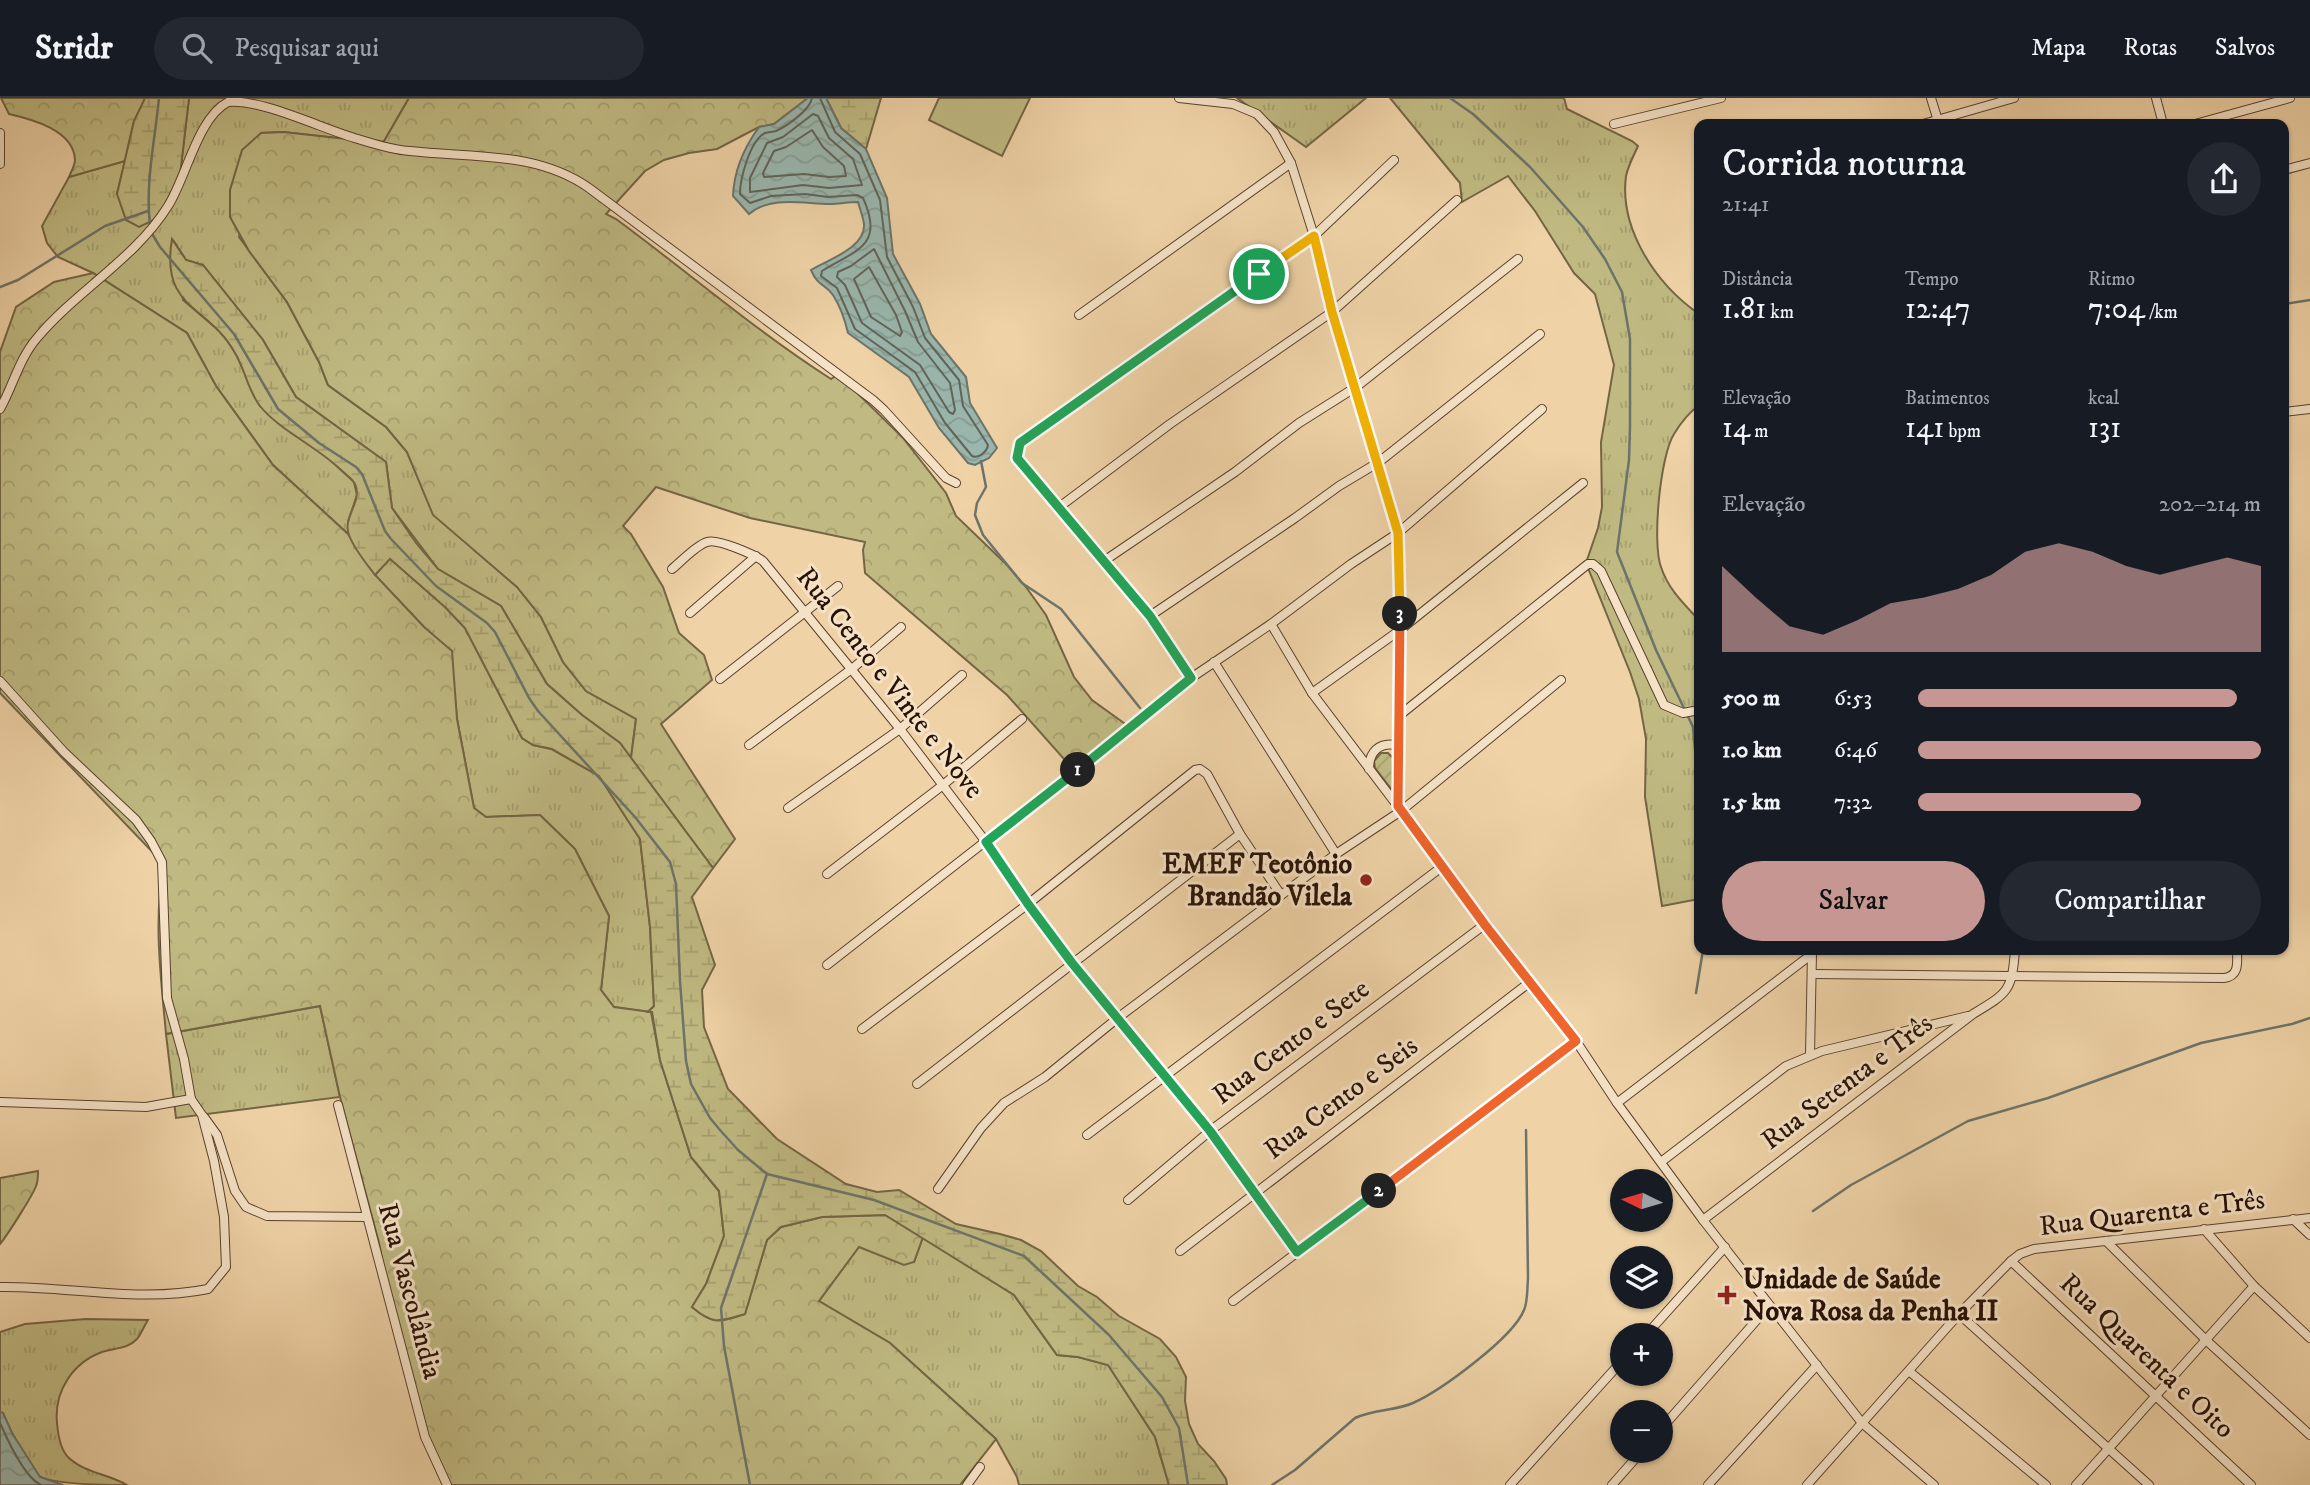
<!DOCTYPE html>
<html lang="pt">
<meta charset="utf-8">
<style>
:root{--surface:#171b24;--page:#242831;--text:#f1f3f6;--muted:#9ea1a6;--line:#363941;--accent:#c59692}
body{margin:0;font-family:"IM FELL DW Pica",serif;background:var(--page);color:var(--text);height:100vh;display:flex;flex-direction:column;font-size:26px;white-space:nowrap}
*{box-sizing:border-box;margin:0}
p{font-size:23px;color:var(--muted)}
.icon{flex:none;width:38px;height:38px;fill:none;stroke:currentColor;stroke-width:2;stroke-linecap:round;stroke-linejoin:round}
.map{position:relative;flex:1;overflow:hidden}
.details{position:absolute;left:1694px;top:21px;width:595px;height:836px;display:flex;flex-direction:column;background:var(--surface);border-radius:14px;box-shadow:0 2px 5px #0004}
.details>*{flex:none}
.needle{width:46px;rotate:275deg}
.fabs{position:absolute;left:1610px;top:1071px;display:grid;gap:14px}
.fabs a{display:grid;place-items:center;width:63px;height:63px;border-radius:50%;background:var(--surface);box-shadow:0 2px 5px #0004;font-size:35px}
.pin{position:absolute;display:grid;place-items:center;width:60px;height:60px;color:#fff;margin:-30px;border:4px solid #fff;border-radius:50%;box-shadow:0 2px 7px #0007}
.km{position:absolute;width:35px;height:35px;margin:-18px;border-radius:50%;background:#222;color:#fff;font-size:19px;line-height:35px;text-align:center}
.round{display:grid;place-items:center;flex:none;width:74px;height:74px;border-radius:37px;background:var(--page)}
.summary{display:flex;align-items:center;justify-content:space-between;height:119px;padding:0 28px}
h1{font-size:38px;font-weight:600;line-height:52px}
.metrics{display:grid;grid-template-columns:repeat(3,1fr);gap:10px;height:119px;padding:7px 28px}
.metrics div{display:grid;align-content:center}
.metrics b{font-size:30px;font-weight:600}
.metrics small{font-size:19px;font-weight:400}
.metrics p{font-size:19px}
.chart{height:196px;padding:14px 28px}
.chart p{display:flex;justify-content:space-between}
.chart svg{width:100%;height:126px;margin-top:7px;fill:var(--accent);opacity:.7}
.action{display:flex;gap:14px;margin-top:auto;padding:14px 28px}
.action a{flex:1;height:80px;border-radius:42px;background:var(--accent);color:#111;font-size:28px;font-weight:600;line-height:80px;text-align:center}
.action a+a{background:var(--page);color:var(--text)}
ul{padding:0 28px;list-style:none;font-size:23px}
li{display:grid;grid-template-columns:112px 84px 1fr;align-items:center;height:52px}
li i{height:18px;border-radius:9px;background:var(--accent)}
header{display:flex;align-items:center;gap:42px;box-sizing:border-box;height:98px;padding:0 35px;background:var(--surface);border-bottom:2px solid var(--line)}
header strong{font-size:33px}
nav{display:flex;gap:38px;margin-inline-start:auto;font-size:24px}
.search{width:490px;height:63px;background:var(--page);display:flex;align-items:center;gap:18px;box-sizing:border-box;padding:0 24px;border-radius:38px;color:var(--muted);font-size:26px}
.map>svg:first-child{display:block}
.grass{fill:url(#grass-tufts);stroke:#746544;stroke-width:2}
.forest{fill:url(#forest-crowns);stroke:#746544;stroke-width:2}
.wetland{fill:url(#wetland-marsh);stroke:#746544;stroke-width:2}
.garden{fill:url(#garden-furrows);stroke:#746544;stroke-width:2}
.pitch{fill:#c0ba82;stroke:#746544;stroke-width:2}
.water{fill:url(#water-waves);stroke:#6c746a;stroke-width:2}
.lines{fill:none;stroke-linecap:round;stroke-linejoin:round}
.shore{stroke:#60645a;stroke-width:2}
.stream{stroke:#6c746a;stroke-width:2.5}
.street-casing{stroke:#59412e;stroke-width:10}
.street{stroke:#f5e2c6;stroke-width:8}
.split-1-casing{stroke:#fff;stroke-width:14}
.split-2-casing{stroke:#fff;stroke-width:14}
.split-3-casing{stroke:#fff;stroke-width:14}
.split-4-casing{stroke:#fff;stroke-width:14}
.split-1{stroke:#22a559;stroke-width:9}
.split-2{stroke:#22a559;stroke-width:9}
.split-3{stroke:#f0652b;stroke-width:9}
.split-4{stroke:#f5b400;stroke-width:9}
.poi-dot{fill:#8f2418;stroke:#f5e2c6;stroke-width:2.5}
.labels{text-anchor:middle;dominant-baseline:central;stroke-width:6;stroke-linejoin:round;paint-order:stroke}
.street-label{font-size:28px;fill:#271005;stroke:#f5e2c6}
.poi-label{font-size:28px;font-weight:bold;fill:#271005;stroke:#f5e2c6;text-anchor:end}
</style>
<header>
<strong>Stridr</strong>
<div class="search"><svg class="icon" aria-label="search" viewBox="0 0 24 24"><circle cx="10" cy="10" r="6"/><path d="M15 15l6 6"/></svg>Pesquisar aqui</div>
<nav><a>Mapa</a><a>Rotas</a><a>Salvos</a></nav>
</header>
<div class="map">
<svg width="2310" height="1387" viewBox="0 0 2310 1387">
<defs>
<pattern id="grass-tufts" width="24" height="20" patternUnits="userSpaceOnUse" patternTransform="scale(1.75)"><rect width="24" height="20" fill="#c0ba82"/><path d="M3 7l-1-3M5 7V3M7 7l1-3M15 17l-1-3M17 17v-4M19 17l1-3" fill="none" stroke="#a59f6f"/></pattern>
<pattern id="forest-crowns" width="20" height="18" patternUnits="userSpaceOnUse" patternTransform="scale(1.75)"><rect width="20" height="18" fill="#c0ba82"/><path d="M2 6a3 3 0 1 1 6 0M12 15a3 3 0 1 1 6 0" fill="none" stroke="#a59f6f"/></pattern>
<pattern id="wetland-marsh" width="20" height="14" patternUnits="userSpaceOnUse" patternTransform="scale(1.75)"><rect width="20" height="14" fill="#c0ba82"/><path d="M1 5h8M5 5V1M11 12h8M15 12V8" fill="none" stroke="#a59f6f"/></pattern>
<pattern id="garden-furrows" width="10" height="10" patternUnits="userSpaceOnUse" patternTransform="scale(1.75)"><rect width="10" height="10" fill="#c0ba82"/><path d="M-1 1l2-2M0 10L10 0M9 11l2-2" fill="none" stroke="#a59f6f"/></pattern>
<pattern id="water-waves" width="16" height="10" patternUnits="userSpaceOnUse" patternTransform="scale(1.75)"><rect width="16" height="10" fill="#9ab7ae"/><path d="M0 5q4-4 8 0t8 0" fill="none" stroke="#859c94"/></pattern>
</defs>
<rect width="100%" height="100%" fill="#efd3a7"/>
<filter id="stains"><feTurbulence type="fractalNoise" baseFrequency=".00286" numOctaves="4"/><feColorMatrix values="0 0 0 0 .2 0 0 0 0 .09 0 0 0 0 .02 0 0 0 .5 -.17"/></filter>
<radialGradient id="worn" r=".72"><stop offset=".6" stop-color="#630" stop-opacity="0"/><stop offset="1" stop-color="#630" stop-opacity=".3"/></radialGradient>
<!-- grass -->
<g class="grass">
<polygon points="189,0 409,0 383,45 283,34 261,35 239,139 287,204 319,264 328,287 386,329 407,354 426,399 473,451 517,489 541,519 563,564 586,593 636,621 631,660 620,645 582,617 547,586 501,508 438,471 392,410 386,364 296,299 263,242 203,167 186,162 173,142 183,202 224,237 236,256 260,308 329,361 354,384 357,397 348,424 348,436 273,367 216,288 187,235 93,175 58,159 47,145 42,128 69,79 125,63 117,96 179,85"/>
<polygon points="1237,0 1366,0 1306,49"/>
<path d="M1390,0H1564L1567,11L1632,43L1638,48C1634,57 1628,68 1626,78C1619,132 1657,187 1699,216V307C1690,314 1680,326 1674,336C1660,358 1652,445 1661,469C1668,491 1684,506 1699,522V801L1662,808L1645,699L1646,641L1639,601L1630,574L1586,465L1598,430L1602,409L1601,344L1614,267L1595,196L1574,175L1535,113L1508,78L1462,104L1460,85Z"/>
<polygon points="390,460 445,509 465,530 522,640 533,647 551,651 599,678 640,741 650,829 654,908 648,914 614,909 601,892 609,818 575,751 540,717 486,719 474,710 457,621 451,554 424,529 375,477"/>
<polygon points="320,908 340,999 176,1020 166,936"/>
<polygon points="923,1139 1014,1197 1057,1257 1078,1259 1108,1267 1155,1339 1169,1387 1019,1387 1017,1379 996,1341 890,1245 819,1203 859,1148 914,1164"/>
<path d="M86,1221L148,1222C144,1228 141,1236 137,1241C128,1251 114,1250 102,1254C72,1265 54,1294 57,1325C58,1337 60,1352 69,1360C85,1375 109,1376 127,1387C106,1387 55,1387 39,1378C24,1364 11,1333 3,1315L0,1314V1234L25,1226Z"/>
</g>
<!-- forest -->
<g class="forest">
<path d="M1,0H145V3L134,23L125,63L69,79C71,74 75,67 75,62C74,32 31,21 9,16Z"/>
<path d="M409,0H808L774,26L759,29L717,51L689,55L664,62L645,73L606,116L616,121C688,174 756,233 831,281L838,276L903,340L946,395L956,418L1007,467L1026,489L1046,517L1074,579L1092,602L1128,628L1072,670L1007,597L865,475L863,452L865,444L750,420L656,389L623,428L631,436L663,489L679,535L704,557L712,582L661,626L735,741L713,770L631,660L636,621L586,593L563,564L541,519L517,489L433,417L407,354L386,329L328,287L319,264L287,204L249,153L230,119V92L242,52L261,35L283,34L383,45Z"/>
<path d="M93,175L187,235L216,288L273,367L348,436L375,477L424,529L452,553L457,621L474,710L486,719L540,717L575,751L609,818L601,892L614,909L651,914L660,962L691,1059L719,1093L724,1138L706,1186L692,1209C713,1227 719,1224 745,1216L767,1142L781,1129L822,1119L885,1117L923,1139L914,1164L904,1167L859,1149L819,1203L890,1245L996,1341L960,1387H450L431,1348L390,1201L379,1145L340,999L320,908L166,936C161,879 153,822 164,766L0,595V254L16,209L54,184Z"/>
<path d="M38,1073C38,1077 38,1081 37,1085C36,1093 6,1139 0,1146V1080Z"/>
</g>
<!-- wetland -->
<g class="wetland">
<polygon points="145,0 189,0 179,86 154,122 139,129 126,122 117,96 134,23"/>
<polygon points="826,0 881,0 866,51 841,30"/>
<path d="M172,141L186,162L203,167L263,242L296,299L386,364L392,410L416,445L438,471L501,508L547,586L582,617L620,645L713,770L692,799L715,867L702,892L704,929L728,991L777,1041L846,1086L877,1094L899,1092L956,1126L1000,1136L1021,1142L1041,1153L1078,1188L1097,1199L1119,1218L1160,1241L1176,1259L1186,1279L1185,1303L1189,1326L1198,1346L1214,1363L1226,1381L1227,1387H1169L1155,1339L1108,1267L1078,1259L1057,1257L1014,1197L885,1117L822,1119L781,1129L767,1142L745,1216C719,1224 713,1227 692,1209L706,1186L724,1138L719,1093L691,1059L660,962L652,914H648L654,908L650,829L640,741L599,678L552,651L533,647L522,640L465,530L445,509L390,461L375,477C366,465 354,451 349,437C342,420 363,403 355,386C352,380 344,375 340,371C317,349 278,331 260,308C248,293 245,271 235,255C208,206 160,212 172,141Z"/>
</g>
<!-- garden -->
<polygon class="garden" points="1381,655 1388,655 1393,660 1392,692 1375,670 1374,663"/>
<!-- pitch -->
<polygon class="pitch" points="939,0 1030,0 1002,58 929,22"/>
<!-- water -->
<g class="water">
<path d="M808,0H826L841,30L866,51L887,100L893,156L920,206L931,236L966,279L970,305L997,350L989,360L975,367L968,365L939,330L909,279L848,235C845,222 840,208 833,197C825,185 818,189 811,172C827,162 866,150 864,126C863,119 860,111 858,104C848,104 839,106 830,106C804,106 771,97 749,116L733,98C734,72 743,51 759,29L774,26Z"/>
<polygon points="0,1314 3,1315 12,1335 40,1379 63,1387 0,1387"/>
</g>
<g class="lines">
<!-- shore -->
<g class="shore">
<path d="M812,0C810,12 787,28 776,33C772,34 768,34 765,35C750,42 740,81 740,96L750,105L771,98L805,96L828,99L857,97L863,100C885,148 856,152 822,173L821,178L837,190L855,231L915,274L945,325L972,358C978,361 987,354 988,347L963,308L959,282L925,240L913,209L887,159L880,102L860,56L835,34L820,0"/>
<polygon points="813,16 818,18 829,40 853,61 862,87 829,90 803,87 750,94 750,80 767,45 783,39"/>
<polygon points="812,32 823,49 844,68 846,78 829,79 804,76 764,79 763,75 774,53 786,49"/>
<polygon points="874,151 905,213 918,244 950,285 955,312 953,316 949,314 920,267 862,225 845,187 837,179 838,174 851,168"/>
<polygon points="869,169 896,217 902,234 900,238 871,219 854,181"/>
<path d="M0,1325C7,1341 25,1380 41,1387"/>
</g>
<!-- stream -->
<g class="stream">
<polyline points="1450,0 1473,16 1530,69 1583,129 1605,161 1622,194 1630,241 1630,328 1629,362 1617,454 1656,552 1693,629 1699,697"/>
<path d="M150,127C145,86 155,42 159,0"/>
<polyline points="151,134 160,149 234,236 278,311 319,345 356,369 362,376 385,433 391,441 436,488 487,525 495,534 529,600 538,613 635,719 670,764 676,786 680,883 686,963 691,986 710,1020 720,1032 738,1052 767,1076 874,1102 1024,1158 1109,1237 1162,1299 1179,1330 1188,1387"/>
<polyline points="0,189 18,182 105,128 148,113"/>
<polyline points="2284,206 2310,202"/>
<polyline points="981,363 986,389 977,405 975,417 983,437 1022,485 1061,511 1140,610"/>
<polyline points="1696,895 1703,852"/>
<polyline points="1813,1113 1851,1087 1968,1023 2048,1000 2201,945 2292,926 2310,920"/>
<polyline points="750,1387 724,1248 721,1210 767,1076"/>
<path d="M1272,1387L1295,1372L1355,1320C1374,1311 1395,1313 1413,1305C1440,1293 1513,1240 1524,1212C1528,1203 1527,1191 1528,1180L1526,1032"/>
</g>
<!-- street casing -->
<g class="street-casing">
<g id="street">
<polyline points="1179,0 1233,6 1257,16 1274,34 1291,65 1314,138 1332,214 1398,435 1400,617 1398,708"/>
<polyline points="1931,0 1939,26"/>
<polyline points="2156,0 2163,26"/>
<polyline points="1614,26 1721,0"/>
<polyline points="1923,26 2014,0"/>
<polyline points="2195,26 2290,0"/>
<polyline points="0,35 0,66"/>
<polyline points="2284,72 2310,65"/>
<polyline points="1079,217 1291,65"/>
<path d="M0,311C13,288 19,261 37,240C75,194 136,160 168,108C186,80 198,19 228,4C260,0 325,32 358,41C374,46 393,52 410,53C472,60 536,53 589,90L873,302L884,312L946,380L956,385"/>
<polyline points="2284,314 2310,311"/>
<polyline points="1058,410 1170,326 1332,214 1457,102"/>
<polyline points="1104,463 1235,374 1299,325 1356,289 1518,161"/>
<path d="M672,471C682,463 695,448 707,444C717,440 755,457 763,463L900,631L986,744L1028,806L1072,865L1210,1033L1297,1154"/>
<polyline points="690,515 756,458"/>
<polyline points="1150,518 1295,420 1339,388 1379,364 1540,236"/>
<polyline points="1271,526 1312,595 1443,768 1484,827 1576,943 1617,1005 1703,1122 1862,1325 1934,1387"/>
<polyline points="1214,564 1336,756"/>
<polyline points="1191,580 1150,518 1017,360 1020,345 1314,138 1394,62"/>
<polyline points="720,581 838,488"/>
<polyline points="0,583 64,654 136,722 151,743 162,764 167,900 184,961 191,1001 146,1009 0,1004"/>
<polyline points="1312,595 1400,532 1583,385"/>
<polyline points="1400,617 1588,466 1593,466 1601,473 1664,607 1683,615 1699,612"/>
<polyline points="749,647 853,570 901,529"/>
<path d="M1369,671C1369,654 1379,644 1396,647L1399,653"/>
<polyline points="788,710 900,631 962,577"/>
<polyline points="827,776 943,687 1022,621"/>
<polyline points="827,867 1150,615 1191,580 1271,526 1351,466 1398,435 1542,311"/>
<path d="M1812,876L2224,880C2240,878 2237,864 2237,852"/>
<polyline points="862,931 1028,806 1195,672 1200,671 1207,676 1240,736 1281,797"/>
<polyline points="1810,957 1812,855"/>
<polyline points="917,986 1240,736"/>
<polyline points="1617,1005 1812,856"/>
<polyline points="338,1007 425,1339 447,1387"/>
<polyline points="204,1019 217,1037 235,1093 246,1109 267,1118 367,1119"/>
<polyline points="1087,1037 1443,768"/>
<polyline points="1661,1064 1786,968 1822,953 1968,918"/>
<polyline points="938,1091 981,1030 1004,1005 1045,979 1119,919 1336,756 1401,713 1561,582"/>
<polyline points="1128,1102 1210,1033 1484,827"/>
<polyline points="2293,1121 2310,1137"/>
<path d="M1703,1122L1973,916C2008,895 2012,893 2015,852"/>
<polyline points="2204,1131 2254,1188 2310,1240"/>
<polyline points="2106,1143 2207,1243 2310,1337"/>
<polyline points="1180,1153 1530,884"/>
<polyline points="2011,1163 2251,1387"/>
<path d="M0,1189C69,1188 140,1205 208,1191L226,1169L224,1119L214,1063L202,1017L191,1001"/>
<polyline points="1233,1203 1576,943"/>
<polyline points="1959,1216 2149,1387"/>
<polyline points="1646,1237 1725,1149"/>
<polyline points="1910,1274 2046,1387"/>
<polyline points="1661,1331 1769,1208"/>
<polyline points="967,1387 980,1369"/>
<polyline points="1510,1387 1622,1263"/>
<polyline points="1612,1387 1642,1353"/>
<polyline points="1708,1387 1817,1267"/>
<polyline points="1807,1387 1959,1216 2011,1163 2020,1156 2034,1151 2310,1120"/>
<polyline points="2076,1387 2254,1188"/>
</g>
</g>
<!-- street -->
<use href="#street" class="street"/>
</g>
<g class="lines">
<!-- split-1 casing -->
<g class="split-1-casing">
<polyline id="split-1" points="1078,672 1191,580 1150,518 1017,360 1020,345 1259,176"/>
</g>
<!-- split-2 casing -->
<g class="split-2-casing">
<polyline id="split-2" points="1078,672 986,744 1028,806 1072,865 1210,1033 1297,1154 1379,1093"/>
</g>
<!-- split-3 casing -->
<g class="split-3-casing">
<polyline id="split-3" points="1379,1093 1576,943 1485,827 1398,708 1400,516"/>
</g>
<!-- split-4 casing -->
<g class="split-4-casing">
<polyline id="split-4" points="1259,176 1314,138 1332,214 1398,435 1400,516"/>
</g>
<!-- split-1 -->
<use href="#split-1" class="split-1"/>
<!-- split-2 -->
<use href="#split-2" class="split-2"/>
<!-- split-3 -->
<use href="#split-3" class="split-3"/>
<!-- split-4 -->
<use href="#split-4" class="split-4"/>
</g>
<!-- markers -->
<g class="poi-dot">
<circle cx="1366" cy="782" r="7"/>
<path d="M1723.5 1186.5h7v7h7v7h-7v7h-7v-7h-7v-7h7z"/>
</g>
<g class="labels">
<!-- street labels -->
<g class="street-label">
<text transform="translate(890 585) rotate(52)">Rua Cento e Vinte e Nove</text>
<text transform="translate(1291 944) rotate(-37)">Rua Cento e Sete</text>
<text transform="translate(1847 984) rotate(-37)">Rua Setenta e Três</text>
<text transform="translate(1341 1000) rotate(-37)">Rua Cento e Seis</text>
<text transform="translate(2152 1115) rotate(-7)">Rua Quarenta e Três</text>
<text transform="translate(410 1193) rotate(75)">Rua Vascolândia</text>
<text transform="translate(2147 1258) rotate(43)">Rua Quarenta e Oito</text>
</g>
<!-- poi labels -->
<g class="poi-label">
<text x="1352" y="766">EMEF Teotônio<tspan x="1352" dy="32">Brandão Vilela</tspan></text>
<text x="1743" y="1181" text-anchor="start">Unidade de Saúde<tspan x="1743" dy="32">Nova Rosa da Penha II</tspan></text>
</g>
</g>
<rect width="100%" height="100%" filter="url(#stains)"/>
<rect width="100%" height="100%" fill="url(#worn)"/>
</svg>
<div class="fabs">
<a><svg class="needle" viewBox="-14 -14 28 28"><path d="M0-13l5 13h-10z" fill="#e53935"/><path d="M0 13l5-13h-10z" fill="#9ea1a6"/></svg></a>
<a><svg class="icon" aria-label="layers" viewBox="0 0 24 24"><path d="M12 4l9 5-9 5-9-5zM3 14l9 5 9-5"/></svg></a>
<a>+</a>
<a>−</a>
</div>
<div class="pin" style="left:1259px;top:176px;background:#1e9e55"><svg class="icon" aria-label="arrive" viewBox="0 0 24 24"><path d="M6 21V4h12l-3 4 3 4H6"/></svg></div>
<b class="km" style="left:1078px;top:672px">1</b>
<b class="km" style="left:1379px;top:1093px">2</b>
<b class="km" style="left:1400px;top:516px">3</b>
<section class="details">
<div class="summary"><div><h1>Corrida noturna</h1><p>21:41</p></div><a class="round"><svg class="icon" aria-label="share" viewBox="0 0 24 24"><path d="M12 15V3M7 8l5-5 5 5M5 13v7h14v-7"/></svg></a></div>
<div class="metrics">
<div><p>Distância</p><b>1.81<small> km</small></b></div>
<div><p>Tempo</p><b>12:47</b></div>
<div><p>Ritmo</p><b>7:04<small> /km</small></b></div>
</div>
<div class="metrics">
<div><p>Elevação</p><b>14<small> m</small></b></div>
<div><p>Batimentos</p><b>141<small> bpm</small></b></div>
<div><p>kcal</p><b>131</b></div>
</div>
<div class="chart"><p><span>Elevação</span>202–214 m</p>
<svg viewBox="0 0 160 44" preserveAspectRatio="none"><path d="M0 44V14L10 25L20 35L30 38L40 33L50 27L60 25L70 22L80 17L90 9L100 6L110 9L120 14L130 17L140 14L150 11L160 14V44z"/></svg>
</div>
<ul>
<li><b>500 m</b>6:53<i style="width:93%"></i></li>
<li><b>1.0 km</b>6:46<i style="width:100%"></i></li>
<li><b>1.5 km</b>7:32<i style="width:65%"></i></li>
</ul>
<div class="action"><a>Salvar</a><a>Compartilhar</a></div>
</section>
</div>
